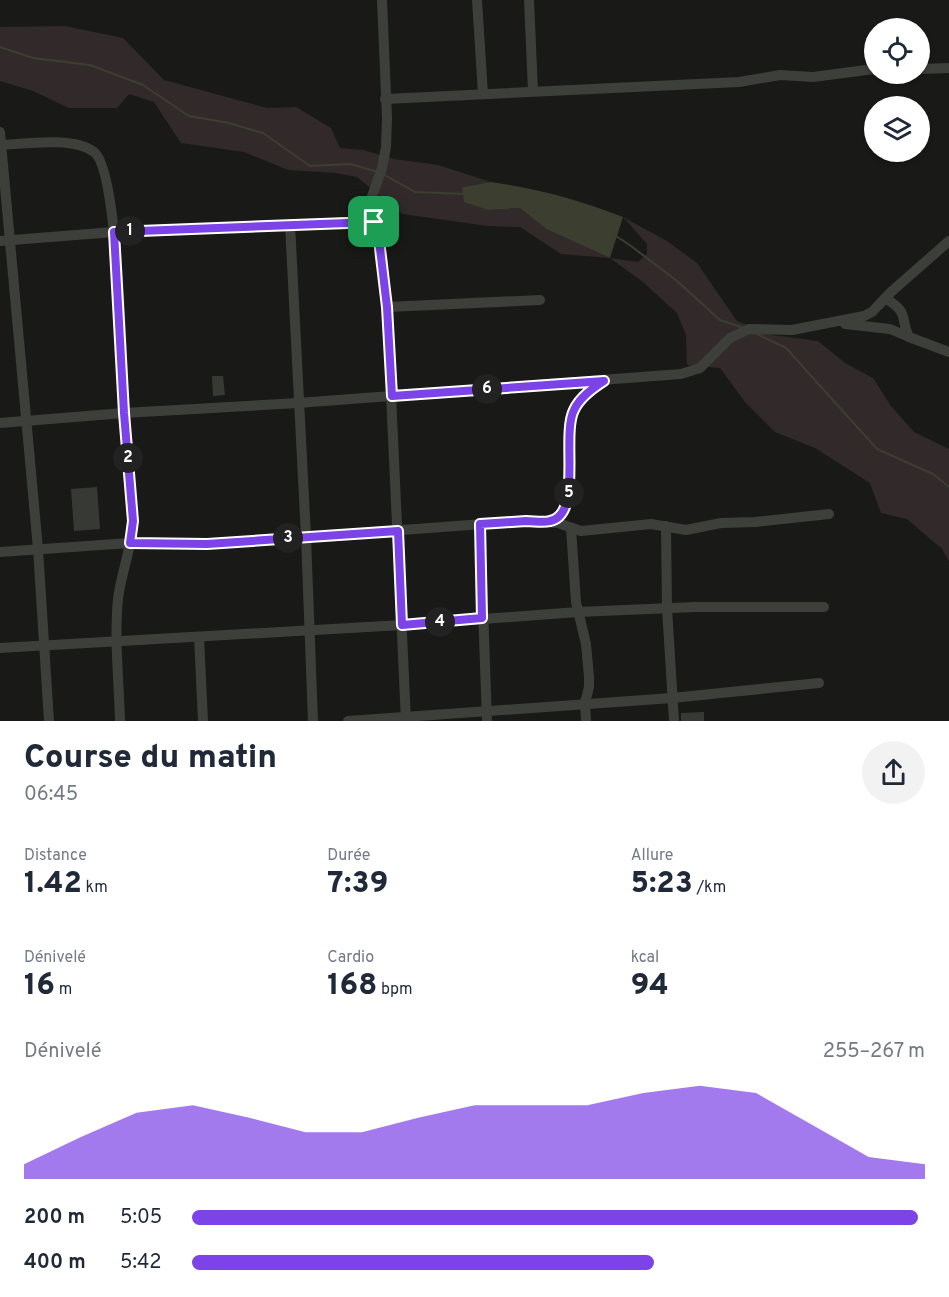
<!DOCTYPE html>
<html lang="fr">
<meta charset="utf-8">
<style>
:root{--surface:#fff;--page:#f2f2f3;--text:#1f2937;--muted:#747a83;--accent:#7b43e8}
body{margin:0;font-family:Overpass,sans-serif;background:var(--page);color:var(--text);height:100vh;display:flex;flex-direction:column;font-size:22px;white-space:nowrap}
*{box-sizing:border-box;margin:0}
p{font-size:20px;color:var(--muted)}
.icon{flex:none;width:33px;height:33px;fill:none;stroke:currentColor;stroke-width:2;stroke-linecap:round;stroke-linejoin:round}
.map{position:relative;height:721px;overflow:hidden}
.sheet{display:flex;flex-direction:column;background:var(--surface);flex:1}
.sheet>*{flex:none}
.tools{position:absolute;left:864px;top:18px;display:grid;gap:12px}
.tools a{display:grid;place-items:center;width:66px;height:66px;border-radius:50%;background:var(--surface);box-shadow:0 2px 4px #0004;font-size:30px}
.pin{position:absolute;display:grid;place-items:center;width:51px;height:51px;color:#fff;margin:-26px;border-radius:12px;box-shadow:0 3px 9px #0006}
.km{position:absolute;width:30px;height:30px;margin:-15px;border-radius:50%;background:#222;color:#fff;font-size:16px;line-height:30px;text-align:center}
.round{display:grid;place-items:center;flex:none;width:63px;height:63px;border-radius:32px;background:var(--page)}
.overview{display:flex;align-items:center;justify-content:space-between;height:102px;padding:0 24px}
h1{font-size:33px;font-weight:800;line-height:45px}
.figures{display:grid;grid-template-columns:repeat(3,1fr);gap:9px;height:102px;padding:6px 24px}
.figures div{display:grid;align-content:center}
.figures b{font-size:30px;font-weight:800}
.figures small{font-size:16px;font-weight:400}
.figures p{font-size:16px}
.chart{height:168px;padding:12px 24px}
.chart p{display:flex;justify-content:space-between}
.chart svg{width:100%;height:108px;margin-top:6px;fill:var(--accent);opacity:.7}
ul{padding:0 24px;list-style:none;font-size:20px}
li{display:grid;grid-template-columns:96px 72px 1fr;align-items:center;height:45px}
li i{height:15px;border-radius:8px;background:var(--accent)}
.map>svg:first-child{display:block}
.green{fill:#32292b}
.water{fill:#3c3e2f}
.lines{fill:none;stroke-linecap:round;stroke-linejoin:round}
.stream{stroke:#3c3e2f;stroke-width:2}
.building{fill:#373935}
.minor{stroke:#3c3f3a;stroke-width:10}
.route-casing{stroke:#fff;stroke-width:12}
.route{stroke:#7b43e8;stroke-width:8}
</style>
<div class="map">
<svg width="949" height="721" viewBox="0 0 949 721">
<rect width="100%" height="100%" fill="#191a18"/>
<!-- green -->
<polygon class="green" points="65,26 123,38 164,80 267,108 296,107 331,128 340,148 363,150 394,159 438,165 491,182 462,187 488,210 520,208 546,229 610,258 638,262 647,254 647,244 623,217 667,241 697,263 737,321 772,335 818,341 845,363 873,378 891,406 914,432 949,449 949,561 942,549 907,519 881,513 870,483 815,448 775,432 745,402 720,368 687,365 686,335 677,313 643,282 610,258 561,254 520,227 488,226 402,214 357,177 336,173 288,170 244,152 181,143 154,102 129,94 117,108 69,108 33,91 0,81 0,27"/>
<!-- water -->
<path class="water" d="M491,182C539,189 577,199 623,217L610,258L546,229L520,208L488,210L464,202L462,187Z"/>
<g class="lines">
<!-- stream -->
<g class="stream">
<polyline points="0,47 33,58 90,65 143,85 189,116 229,123 263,133 310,166 350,164 378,172"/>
<polyline points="383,174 415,192 466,194"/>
<polyline points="616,236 631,246 677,281 720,320 741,327"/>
<polyline points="755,333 786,348 877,449 933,474 949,487"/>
</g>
</g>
<!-- building -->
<g class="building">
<polygon points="212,376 223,376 225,395 213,396"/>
<polygon points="97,487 100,529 74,531 71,489"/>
<polygon points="704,712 704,721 681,721 681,713"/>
</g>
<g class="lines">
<!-- minor -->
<g class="minor">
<polyline points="382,0 387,118 386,147 382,168 369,205 369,214 377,229 379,240 387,307 406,721"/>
<polyline points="477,0 483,94"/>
<polyline points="529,0 533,91"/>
<polyline points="920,69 949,68"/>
<polyline points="385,99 739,82 780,75 813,77 874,69"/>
<polyline points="0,132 38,549 49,721"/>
<path d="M0,145C25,144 73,136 94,152C119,170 122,372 124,412C127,449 130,485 133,521C132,548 121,573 118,599C114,640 119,680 120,721"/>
<polyline points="290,224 306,537 313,721"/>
<polyline points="0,241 114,232 374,222"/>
<path d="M885,298C911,314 899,317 909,337L949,352"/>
<polyline points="387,307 540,300"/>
<polyline points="845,324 890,329 909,337"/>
<polyline points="0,423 124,413 298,403 681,374 700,368 730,338 749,329 792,330 864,316 872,312 891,292 949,241"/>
<path d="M550,521L562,513L568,502C571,477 563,428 575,407C582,396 593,388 603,381"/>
<polyline points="480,524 487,721"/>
<polyline points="666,526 667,608 674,721"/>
<polyline points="571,528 576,602 586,644 589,677 589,687 585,703 586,721"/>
<polyline points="0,552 130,543 227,543 524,521 558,523 581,531 651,524 686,530 721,523 755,522 829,514"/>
<polyline points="199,637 203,721"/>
<polyline points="0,648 402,625 578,612 695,607 824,607"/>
<polyline points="348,721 672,698 819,683"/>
</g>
</g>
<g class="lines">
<!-- route casing -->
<g class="route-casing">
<path id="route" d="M374,222L379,240L387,307L392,396L604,381C593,388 580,397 574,410C561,435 583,515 550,521C543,523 534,521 526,521C511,522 495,523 480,524L482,618L402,625L398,531L207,544L130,543L133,521L124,413L114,232Z"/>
</g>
<!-- route -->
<use href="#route" class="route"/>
</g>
</svg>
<div class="tools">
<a><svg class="icon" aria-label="locate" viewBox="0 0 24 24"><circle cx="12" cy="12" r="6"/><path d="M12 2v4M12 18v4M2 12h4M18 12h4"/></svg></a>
<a><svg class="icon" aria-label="layers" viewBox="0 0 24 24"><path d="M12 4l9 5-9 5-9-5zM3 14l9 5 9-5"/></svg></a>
</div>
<div class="pin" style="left:374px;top:222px;background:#1e9e55"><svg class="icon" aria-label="arrive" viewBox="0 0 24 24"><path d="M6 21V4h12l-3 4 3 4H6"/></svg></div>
<b class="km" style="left:130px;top:231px">1</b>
<b class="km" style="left:128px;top:458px">2</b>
<b class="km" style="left:288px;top:538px">3</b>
<b class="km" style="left:440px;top:622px">4</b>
<b class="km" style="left:569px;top:493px">5</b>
<b class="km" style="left:487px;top:389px">6</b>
</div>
<section class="sheet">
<div class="overview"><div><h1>Course du matin</h1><p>06:45</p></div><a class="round"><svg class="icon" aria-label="share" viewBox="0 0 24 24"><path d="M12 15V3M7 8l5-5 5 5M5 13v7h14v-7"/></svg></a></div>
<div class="figures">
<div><p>Distance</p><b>1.42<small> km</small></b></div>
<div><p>Durée</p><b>7:39</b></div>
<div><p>Allure</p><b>5:23<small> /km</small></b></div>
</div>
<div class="figures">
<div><p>Dénivelé</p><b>16<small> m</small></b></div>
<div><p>Cardio</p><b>168<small> bpm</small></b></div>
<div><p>kcal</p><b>94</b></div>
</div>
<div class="chart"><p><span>Dénivelé</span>255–267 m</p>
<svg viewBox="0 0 160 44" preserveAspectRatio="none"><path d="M0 44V38L10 27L20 17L30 14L40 19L50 25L60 25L70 19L80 14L90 14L100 14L110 9L120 6L130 9L140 22L150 35L160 38V44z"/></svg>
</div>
<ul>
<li><b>200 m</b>5:05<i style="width:99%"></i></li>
<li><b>400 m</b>5:42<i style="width:63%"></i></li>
</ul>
</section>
